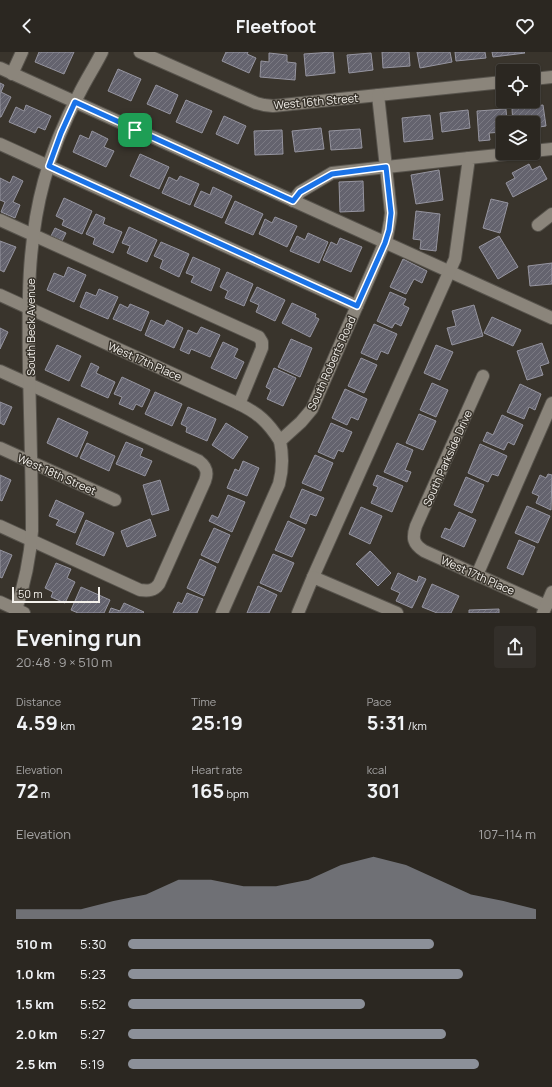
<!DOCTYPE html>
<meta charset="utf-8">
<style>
:root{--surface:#2b2721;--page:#332f2a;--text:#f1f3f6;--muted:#a6a5a5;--line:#47443f;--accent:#8c9099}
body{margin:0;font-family:Manrope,sans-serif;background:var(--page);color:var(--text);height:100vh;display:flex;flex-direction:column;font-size:15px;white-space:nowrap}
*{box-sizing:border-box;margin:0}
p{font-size:13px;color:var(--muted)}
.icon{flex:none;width:22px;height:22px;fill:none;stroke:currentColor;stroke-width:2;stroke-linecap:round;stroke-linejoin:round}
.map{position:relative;height:561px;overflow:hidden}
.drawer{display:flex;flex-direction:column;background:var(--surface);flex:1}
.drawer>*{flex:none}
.buttons{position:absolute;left:496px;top:12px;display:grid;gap:8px}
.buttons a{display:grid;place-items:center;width:44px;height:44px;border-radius:4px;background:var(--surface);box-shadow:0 1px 3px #0004,0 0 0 1px var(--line);font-size:20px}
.scale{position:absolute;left:12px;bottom:10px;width:88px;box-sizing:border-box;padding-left:4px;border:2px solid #f4f1ec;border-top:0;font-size:11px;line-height:14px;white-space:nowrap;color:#f4f1ec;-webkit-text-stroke:3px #39342c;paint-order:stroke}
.pin{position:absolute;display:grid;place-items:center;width:34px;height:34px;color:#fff;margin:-17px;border-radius:8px;box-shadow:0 2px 6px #0006}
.round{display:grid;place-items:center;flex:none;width:42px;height:42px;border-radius:4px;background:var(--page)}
.overview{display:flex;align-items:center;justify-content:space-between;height:68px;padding:0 16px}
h1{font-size:22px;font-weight:700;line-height:30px}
.metrics{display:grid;grid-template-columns:repeat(3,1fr);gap:6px;height:68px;padding:4px 16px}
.metrics div{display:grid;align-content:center}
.metrics b{font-size:20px;font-weight:700}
.metrics small{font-size:11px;font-weight:400}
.metrics p{font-size:11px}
.chart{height:112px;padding:8px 16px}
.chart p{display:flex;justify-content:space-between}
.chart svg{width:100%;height:72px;margin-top:4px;fill:var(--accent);opacity:.7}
ul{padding:0 16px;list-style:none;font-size:13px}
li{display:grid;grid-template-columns:64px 48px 1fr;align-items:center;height:30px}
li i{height:10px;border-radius:5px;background:var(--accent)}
header{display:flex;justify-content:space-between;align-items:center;height:52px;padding:0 16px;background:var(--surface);font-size:18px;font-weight:700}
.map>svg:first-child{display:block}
.building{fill:url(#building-hatch);stroke:#9695a0}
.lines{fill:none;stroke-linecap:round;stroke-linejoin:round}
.minor-casing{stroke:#57534c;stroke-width:14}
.minor{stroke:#8b857b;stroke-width:12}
.route-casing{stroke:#fff;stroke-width:8}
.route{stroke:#1a73e8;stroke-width:5}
.labels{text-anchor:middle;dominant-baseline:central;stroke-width:3;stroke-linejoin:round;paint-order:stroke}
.street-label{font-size:11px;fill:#f4f1ec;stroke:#39342c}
</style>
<header><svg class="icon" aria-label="back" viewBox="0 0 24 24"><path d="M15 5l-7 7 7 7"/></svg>Fleetfoot<svg class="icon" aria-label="heart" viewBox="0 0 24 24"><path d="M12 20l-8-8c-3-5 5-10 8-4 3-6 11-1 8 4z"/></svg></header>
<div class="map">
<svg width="552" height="561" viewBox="0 0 552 561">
<defs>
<pattern id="building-hatch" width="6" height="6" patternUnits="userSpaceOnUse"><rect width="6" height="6" fill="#64636e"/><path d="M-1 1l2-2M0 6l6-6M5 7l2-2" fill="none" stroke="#7b7a83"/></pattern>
</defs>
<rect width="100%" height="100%" fill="#39342c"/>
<!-- building -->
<g class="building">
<polygon points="39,0 74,0 64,22 35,10"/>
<polygon points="226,0 248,0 247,2 256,6 249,21 222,9"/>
<polygon points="333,0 335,21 306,24 304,2"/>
<polygon points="382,0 409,0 410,14 383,16"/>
<polygon points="417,0 450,0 452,10 420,16"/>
<polygon points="455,0 485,0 486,6 456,9"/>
<polygon points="492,0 524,0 525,1 493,5"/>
<polygon points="269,1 287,3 287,10 296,11 295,28 260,25 261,9 269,10"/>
<polygon points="371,1 373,18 349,21 347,3"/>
<polygon points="118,17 141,27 131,49 108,39"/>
<polygon points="0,31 4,33 1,40 11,45 1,65 0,65"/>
<polygon points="156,33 178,43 170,62 147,52"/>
<polygon points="186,48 212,59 202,81 176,70"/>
<polygon points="26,53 51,64 45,78 38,75 35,81 9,70 16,55 24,59"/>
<polygon points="543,53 546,74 533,76 533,71 513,71 512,57"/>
<polygon points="506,57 507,71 503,71 503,80 489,81 490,88 479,89 477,59"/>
<polygon points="468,58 470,76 442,80 440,61"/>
<polygon points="430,63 433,87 404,90 402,66"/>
<polygon points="224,64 246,74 238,92 216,82"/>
<polygon points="321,76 324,97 295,100 292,79"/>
<polygon points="360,77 362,96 331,98 329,79"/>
<polygon points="282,78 283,102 255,103 254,79"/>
<polygon points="92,79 108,87 104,95 114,99 106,115 73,100 80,83 89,87"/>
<polygon points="140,102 169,115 159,137 130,124"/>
<polygon points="529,112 532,118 540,114 547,127 513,145 506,131 515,126 512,121"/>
<polygon points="439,118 443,148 416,152 411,123"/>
<polygon points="13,124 23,129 13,150 20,153 15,166 1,160 5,150 0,148 0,126 10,131"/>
<polygon points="180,124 199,132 190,153 162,141 169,125 177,129"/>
<polygon points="363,129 364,159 340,160 339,130"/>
<polygon points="213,135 232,144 222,166 194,154 201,139 210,143"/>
<polygon points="64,146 92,159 82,182 62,173 64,168 56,164"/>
<polygon points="491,147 508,151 500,181 483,176"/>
<polygon points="235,149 263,162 253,183 225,171"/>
<polygon points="416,159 440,162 436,199 420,197 421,188 413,187"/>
<polygon points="96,162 105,166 103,172 122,180 113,201 93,192 95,186 86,182"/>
<polygon points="275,165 297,174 287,195 259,182 265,167 272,171"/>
<polygon points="129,175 157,188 147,210 127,201 130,194 122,191"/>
<polygon points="55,176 66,181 62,189 51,184"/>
<polygon points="308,181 328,190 319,211 290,199 297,184 305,188"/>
<polygon points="499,184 518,215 498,227 479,195"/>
<polygon points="340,186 362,195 351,220 323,208 331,190 337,193"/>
<polygon points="0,189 16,195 4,220 0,218"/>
<polygon points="161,190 189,202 179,225 160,216 163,208 154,204"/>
<polygon points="193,205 220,217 211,239 191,230 194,224 186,221"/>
<polygon points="403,207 427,219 422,231 414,227 406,242 390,235"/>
<polygon points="552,211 552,232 530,234 528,214"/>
<polygon points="68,215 86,223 74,250 47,238 54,221 64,225"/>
<polygon points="227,220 253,232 244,254 225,246 228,239 220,235"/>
<polygon points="257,235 285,248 275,269 256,260 259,253 250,249"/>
<polygon points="99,237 118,245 108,267 80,255 86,240 96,244"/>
<polygon points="390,240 406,247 403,253 409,256 401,274 395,271 392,276 377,269"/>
<polygon points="292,251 316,262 315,265 319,267 310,285 282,271"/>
<polygon points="120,252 128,256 130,252 149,260 141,279 113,267"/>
<polygon points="474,253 483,284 452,293 447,276 456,274 452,259"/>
<polygon points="492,265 521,278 513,294 484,281"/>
<polygon points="151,268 164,274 167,268 183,276 174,296 145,283"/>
<polygon points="374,272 397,282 388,302 381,299 377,308 361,301"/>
<polygon points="201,275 220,283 210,305 191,297 189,302 180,298 188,278 197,282"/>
<polygon points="0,276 8,280 0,297"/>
<polygon points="291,287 312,296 300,325 278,315"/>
<polygon points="223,290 238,297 234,305 244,310 236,327 211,316"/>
<polygon points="542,291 549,311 540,314 543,323 527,328 517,299"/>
<polygon points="57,293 81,304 69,329 45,318"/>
<polygon points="436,293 453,300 440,328 424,321"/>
<polygon points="361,306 377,313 364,341 348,334"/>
<polygon points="91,311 99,315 96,321 115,330 108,346 81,334"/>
<polygon points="274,316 296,326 283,354 267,347 271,338 266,335"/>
<polygon points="122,325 150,338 142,355 136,352 133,358 119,352 122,345 114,342"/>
<polygon points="432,331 448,338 436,365 420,358"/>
<polygon points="520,332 541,342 535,358 529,355 524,367 507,360"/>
<polygon points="345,337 367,347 358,368 351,365 347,373 332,366"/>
<polygon points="155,340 182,352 172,374 145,362"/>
<polygon points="0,350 12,355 4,373 0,371"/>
<polygon points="188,355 216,367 207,389 186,380 187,375 181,372"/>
<polygon points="419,362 436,369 423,398 406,391"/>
<polygon points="502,363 523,373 514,393 508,390 504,398 483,389 487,380 493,383"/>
<polygon points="58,366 88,380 77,405 47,391"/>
<polygon points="226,371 248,385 233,407 212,393"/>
<polygon points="331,371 352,380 343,400 338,398 334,407 318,400"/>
<polygon points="126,390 143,397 140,404 152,409 145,424 116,412"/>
<polygon points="87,391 115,404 109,419 80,406"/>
<polygon points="397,391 413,398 405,418 411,420 407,430 384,420"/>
<polygon points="480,392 507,404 498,424 492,422 488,430 468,421"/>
<polygon points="315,403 333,411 321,439 302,431"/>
<polygon points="243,409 259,416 247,444 227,436 235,417 239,419"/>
<polygon points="548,422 552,423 551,458 536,451 539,444 532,441 540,423 546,426"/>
<polygon points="0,423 11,428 2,449 0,448"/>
<polygon points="377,423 403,434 392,460 371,451 378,435 373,433"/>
<polygon points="466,425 484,433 472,461 454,453"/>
<polygon points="160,428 169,458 152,463 143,433"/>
<polygon points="302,437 324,446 316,464 310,462 306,472 290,465"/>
<polygon points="228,443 245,450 232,480 209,469 212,463 218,466"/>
<polygon points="56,448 84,461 75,481 56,473 59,468 49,464"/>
<polygon points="527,454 550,464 538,491 515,481"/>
<polygon points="361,455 382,464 370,492 349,482"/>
<polygon points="459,460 476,468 464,495 441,485 445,476 450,478"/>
<polygon points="150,467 156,484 127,495 121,479"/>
<polygon points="86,468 114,481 104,504 76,492"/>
<polygon points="288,469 305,477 292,505 275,498"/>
<polygon points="214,476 230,483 218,511 201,503"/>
<polygon points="519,488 535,495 523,523 507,516"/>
<polygon points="0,498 12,503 2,526 0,525"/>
<polygon points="370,499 391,521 378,534 356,512"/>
<polygon points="273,502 294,511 281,540 260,531"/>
<polygon points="200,507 216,515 204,544 187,536"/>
<polygon points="56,511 71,517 67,526 75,530 65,551 51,545 53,540 45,536"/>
<polygon points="398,521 417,530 419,524 426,527 412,556 396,549 400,541 391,537"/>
<polygon points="432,532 459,544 451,561 437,561 422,555"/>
<polygon points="258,534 277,543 269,561 247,561"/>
<polygon points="81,535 110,548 104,561 78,561 71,558"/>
<polygon points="187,541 203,547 197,561 173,561 178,550 182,552"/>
<polygon points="124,551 144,560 143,561 109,561 111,556 120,559"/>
<polygon points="499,557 499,561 469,561 469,558"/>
</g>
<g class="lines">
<!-- minor casing -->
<g class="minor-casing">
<g id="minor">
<polyline points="140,0 256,51 264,53 273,54 503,30"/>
<polyline points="0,16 552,266"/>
<polyline points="12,22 22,0"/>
<polyline points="533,27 552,25"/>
<polyline points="0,92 357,254"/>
<polyline points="533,99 552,97"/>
<polyline points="293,149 300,140 332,121 469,106"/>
<polyline points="0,168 259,285 262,290 262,296 239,352"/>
<polyline points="538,173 552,162"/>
<path d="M0,243L239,352C258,361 268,370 280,389"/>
<path d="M0,319L199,409C207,415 208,421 205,429L159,532C154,539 148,539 140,538L0,474"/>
<path d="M483,324L416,474C412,486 413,492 424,499L546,554"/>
<polyline points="0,396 115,448"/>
<polyline points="477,523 552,351"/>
<polyline points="313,525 455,207 469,106 517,101"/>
<polyline points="0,550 24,561"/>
<path d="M15,561C24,534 30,507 32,479C32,425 30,370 29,316C28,253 27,191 44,129C52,99 65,68 80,40C87,26 95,14 102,0"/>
<path d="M222,561L279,432C283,417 283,404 280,389L301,370L312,357L387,185L390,169L391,161L378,43"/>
<polyline points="298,561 313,525 397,561"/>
<polyline points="543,561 552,540"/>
</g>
</g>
<!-- minor -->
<use href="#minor" class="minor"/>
</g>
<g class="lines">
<!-- route casing -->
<g class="route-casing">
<polygon id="route" points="75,50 293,149 300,140 332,122 386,115 391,161 389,178 385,191 357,254 49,114 61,81"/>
</g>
<!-- route -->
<use href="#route" class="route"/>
</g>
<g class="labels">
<!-- street labels -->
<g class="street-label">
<text transform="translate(316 49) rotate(-5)">West 16th Street</text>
<text transform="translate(30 275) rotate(-90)">South Beck Avenue</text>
<text transform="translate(145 309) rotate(24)">West 17th Place</text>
<text transform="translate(331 311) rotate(-66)">South Roberts Road</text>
<text transform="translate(447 406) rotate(-66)">South Parkside Drive</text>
<text transform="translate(57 422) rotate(24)">West 18th Street</text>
<text transform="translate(478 523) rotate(24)">West 17th Place</text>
</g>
</g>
</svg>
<div class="buttons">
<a><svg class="icon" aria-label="locate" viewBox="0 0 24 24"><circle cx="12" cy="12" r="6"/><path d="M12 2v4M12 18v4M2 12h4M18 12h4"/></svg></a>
<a><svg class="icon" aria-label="layers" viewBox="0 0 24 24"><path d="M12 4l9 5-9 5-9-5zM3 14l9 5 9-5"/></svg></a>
</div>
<div class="scale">50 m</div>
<div class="pin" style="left:135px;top:78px;background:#1e9e55"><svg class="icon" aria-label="arrive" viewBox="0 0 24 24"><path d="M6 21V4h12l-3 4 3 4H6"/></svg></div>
</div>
<section class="drawer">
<div class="overview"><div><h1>Evening run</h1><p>20:48 · 9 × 510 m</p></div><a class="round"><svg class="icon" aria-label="share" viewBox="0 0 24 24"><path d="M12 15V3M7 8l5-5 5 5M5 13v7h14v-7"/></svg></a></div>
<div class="metrics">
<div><p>Distance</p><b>4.59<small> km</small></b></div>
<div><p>Time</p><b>25:19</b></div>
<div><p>Pace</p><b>5:31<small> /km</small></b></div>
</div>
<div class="metrics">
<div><p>Elevation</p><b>72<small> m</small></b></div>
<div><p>Heart rate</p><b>165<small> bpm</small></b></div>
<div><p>kcal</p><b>301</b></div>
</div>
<div class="chart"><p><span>Elevation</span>107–114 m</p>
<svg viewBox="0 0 160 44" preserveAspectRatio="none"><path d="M0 44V38L10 38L20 38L30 33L40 29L50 20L60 20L70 24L80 24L90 20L100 11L110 6L120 11L130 20L140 29L150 33L160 38V44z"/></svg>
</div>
<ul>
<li><b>510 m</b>5:30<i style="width:75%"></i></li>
<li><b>1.0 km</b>5:23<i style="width:82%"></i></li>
<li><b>1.5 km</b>5:52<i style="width:58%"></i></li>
<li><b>2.0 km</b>5:27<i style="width:78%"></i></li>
<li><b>2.5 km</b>5:19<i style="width:86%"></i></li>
</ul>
</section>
